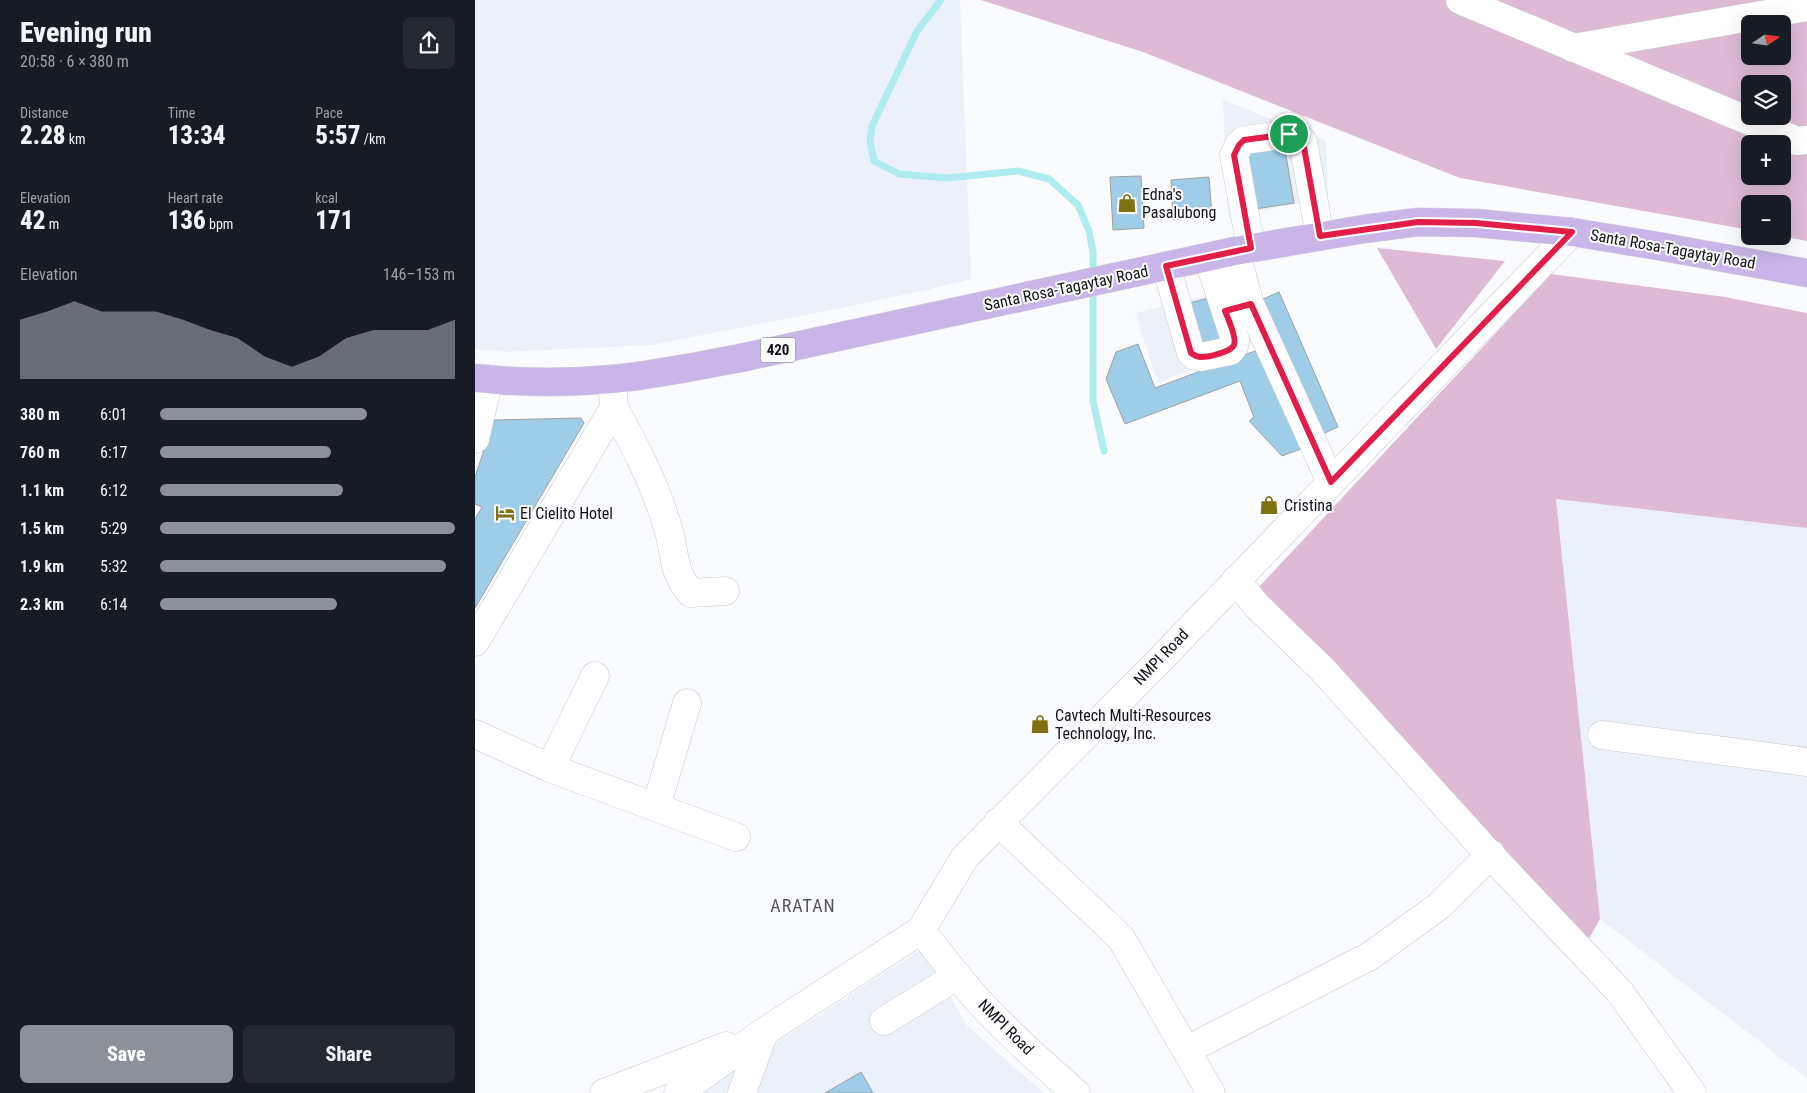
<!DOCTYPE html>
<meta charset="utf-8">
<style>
:root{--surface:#171b24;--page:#242831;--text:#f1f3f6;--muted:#9ea1a6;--accent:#8c9099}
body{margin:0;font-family:"Roboto Condensed",sans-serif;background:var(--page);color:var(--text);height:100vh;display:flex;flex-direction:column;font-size:19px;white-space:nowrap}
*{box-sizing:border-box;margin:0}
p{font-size:16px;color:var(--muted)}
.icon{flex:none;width:28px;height:28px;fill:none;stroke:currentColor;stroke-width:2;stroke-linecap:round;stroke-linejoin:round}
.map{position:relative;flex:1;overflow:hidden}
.panel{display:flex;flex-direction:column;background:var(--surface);width:475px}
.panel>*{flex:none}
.needle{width:32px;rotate:77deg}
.fabs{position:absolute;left:1266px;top:15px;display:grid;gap:10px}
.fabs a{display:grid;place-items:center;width:50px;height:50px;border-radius:8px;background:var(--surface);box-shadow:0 5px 20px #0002;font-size:25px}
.pin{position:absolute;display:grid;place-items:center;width:42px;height:42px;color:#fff;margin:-21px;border:2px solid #fff;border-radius:50%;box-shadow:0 1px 5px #0007}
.round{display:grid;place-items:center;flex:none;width:52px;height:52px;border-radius:8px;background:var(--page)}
.summary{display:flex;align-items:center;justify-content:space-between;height:85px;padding:0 20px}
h1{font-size:28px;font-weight:800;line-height:38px}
.metrics{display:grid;grid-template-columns:repeat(3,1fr);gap:8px;height:85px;padding:5px 20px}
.metrics div{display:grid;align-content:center}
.metrics b{font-size:25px;font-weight:800}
.metrics small{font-size:14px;font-weight:400}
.metrics p{font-size:14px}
.chart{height:140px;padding:10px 20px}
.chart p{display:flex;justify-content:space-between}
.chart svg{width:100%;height:90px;margin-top:5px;fill:var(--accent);opacity:.7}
.primary-button{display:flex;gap:10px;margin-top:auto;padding:10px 20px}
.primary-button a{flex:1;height:58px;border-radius:8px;background:var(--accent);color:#fff;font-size:20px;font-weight:800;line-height:58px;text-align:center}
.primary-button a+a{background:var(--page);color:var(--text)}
ul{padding:0 20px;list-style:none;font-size:16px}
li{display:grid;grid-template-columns:80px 60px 1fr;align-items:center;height:38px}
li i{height:12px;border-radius:6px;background:var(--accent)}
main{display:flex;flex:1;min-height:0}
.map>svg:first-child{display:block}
.built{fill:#ecf0f9}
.green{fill:#debad5;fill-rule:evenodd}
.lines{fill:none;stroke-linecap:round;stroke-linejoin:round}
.stream{stroke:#aeecf0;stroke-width:7}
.building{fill:#9fcde8;stroke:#9da0a2}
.minor-casing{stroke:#c6c8cb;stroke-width:29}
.major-casing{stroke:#d9d9d9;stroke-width:29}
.minor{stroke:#fff;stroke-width:28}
.major{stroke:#c9b5e7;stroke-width:28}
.route-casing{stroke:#fff;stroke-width:10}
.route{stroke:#e11d48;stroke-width:6}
.labels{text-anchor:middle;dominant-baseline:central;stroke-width:4;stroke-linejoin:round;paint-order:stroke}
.shield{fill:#fafbfe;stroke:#58595a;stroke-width:1}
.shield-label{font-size:15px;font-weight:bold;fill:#131314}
.poi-label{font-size:16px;fill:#131314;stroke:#fafbfe;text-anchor:start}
.street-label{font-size:16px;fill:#131314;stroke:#fafbfe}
.neighbourhood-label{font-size:18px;letter-spacing:1px;fill:#555658;stroke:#fafbfe}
</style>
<main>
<section class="panel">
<div class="summary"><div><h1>Evening run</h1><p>20:58 · 6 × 380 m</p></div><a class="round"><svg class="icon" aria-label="share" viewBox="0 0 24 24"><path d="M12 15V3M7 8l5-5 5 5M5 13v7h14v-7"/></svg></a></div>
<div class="metrics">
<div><p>Distance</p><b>2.28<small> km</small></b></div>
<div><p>Time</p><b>13:34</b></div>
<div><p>Pace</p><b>5:57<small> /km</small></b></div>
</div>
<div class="metrics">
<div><p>Elevation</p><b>42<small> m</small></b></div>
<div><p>Heart rate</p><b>136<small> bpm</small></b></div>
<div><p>kcal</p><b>171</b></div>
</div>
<div class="chart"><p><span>Elevation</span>146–153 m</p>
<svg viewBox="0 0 160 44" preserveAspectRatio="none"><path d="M0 44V15L10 11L20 6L30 11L40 11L50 11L60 15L70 20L80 24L90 33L100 38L110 33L120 24L130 20L140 20L150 20L160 15V44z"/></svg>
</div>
<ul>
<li><b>380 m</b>6:01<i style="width:70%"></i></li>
<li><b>760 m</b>6:17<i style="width:58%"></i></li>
<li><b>1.1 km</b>6:12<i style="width:62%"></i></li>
<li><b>1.5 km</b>5:29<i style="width:100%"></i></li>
<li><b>1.9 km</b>5:32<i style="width:97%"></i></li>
<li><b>2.3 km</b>6:14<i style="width:60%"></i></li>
</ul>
<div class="primary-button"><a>Save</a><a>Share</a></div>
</section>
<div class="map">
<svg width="1332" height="1093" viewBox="0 0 1332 1093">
<rect width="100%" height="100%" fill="#fafbfe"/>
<!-- built -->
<g class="built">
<polygon points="0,0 485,0 496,279 451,290 351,311 177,345 30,352 0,349"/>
<polygon points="748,100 851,141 853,198 753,217"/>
<polygon points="765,287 785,342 683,383 660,313"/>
<polygon points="1081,499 1332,528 1332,1078 1125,919"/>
<polygon points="448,948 492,1026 569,1093 224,1093"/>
</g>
<!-- green -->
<g class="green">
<path d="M506,0H1332V241L1307,236L1308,204H1275V230L985,178L668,52ZM1275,24H1308V56H1275ZM1275,84H1308V116H1275ZM1275,144H1308V176H1275Z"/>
<polygon points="902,248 1030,261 961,349"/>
<polygon points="1076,274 1250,297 1332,313 1332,528 1081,499 1125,919 1112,942 783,588"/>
</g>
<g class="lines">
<!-- stream -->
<g class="stream">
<polyline points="466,0 442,31 397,126 395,141 399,161 424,174 472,178 543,171 574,179 603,205 614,231 618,252 618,276"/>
<polyline points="618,287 618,401 629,451"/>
</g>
</g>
<!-- building -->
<g class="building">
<polygon points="809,144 819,203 780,209 770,151"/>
<polygon points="666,176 669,228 638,230 635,177"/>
<polygon points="734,177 737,217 698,220 696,180"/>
<polygon points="804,292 863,427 845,435 786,300"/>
<polygon points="737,297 752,348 726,356 711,304"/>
<polygon points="663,344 680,388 788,348 826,449 807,456 774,421 779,417 765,381 650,424 631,379 641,352"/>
<polygon points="106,418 109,423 0,608 0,519 7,507 0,504 0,477 19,420"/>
<polygon points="386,1072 398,1093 350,1093"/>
</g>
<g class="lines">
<!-- minor casing -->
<g class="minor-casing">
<g id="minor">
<polyline points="985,0 1322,141 1332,140"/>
<polyline points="1098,48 1332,7"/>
<polyline points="776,248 759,155 764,145 769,140 814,134 822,135 828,142 845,236"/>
<polyline points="760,251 775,304 856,482"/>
<polyline points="691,266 716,353 720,356 726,357 755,351 759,346 760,340 733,257"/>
<path d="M139,408C161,447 182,488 194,532C201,557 197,571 216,593L250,591"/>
<polyline points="0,439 14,379"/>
<polyline points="761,580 782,606 848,670 1005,844 1144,991 1217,1093"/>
<polyline points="0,642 139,408 137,379"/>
<polyline points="0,734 75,768 261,837"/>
<polyline points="1127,735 1332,762"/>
<polyline points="75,768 120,676"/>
<polyline points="181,807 212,703"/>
<polyline points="523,822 646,938 736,1093"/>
<path d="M446,930C467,957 488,985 512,1010C540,1039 570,1066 601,1093"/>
<polyline points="409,1021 482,976"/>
<polyline points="712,1050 895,956 964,906 1016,854"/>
<polyline points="129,1093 251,1046"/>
<polyline points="203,1093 289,1032 446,930 490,857 682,663 1097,232"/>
<polyline points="267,1093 289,1032"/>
</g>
</g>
<!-- major casing -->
<g class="major-casing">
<path id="major" d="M0,378C45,383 92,383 137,379C179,375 220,366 261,359L760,251L889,229L943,222L1001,223L1097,232L1177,245L1332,273"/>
</g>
<!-- minor -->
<use href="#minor" class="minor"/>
<!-- major -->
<use href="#major" class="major"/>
</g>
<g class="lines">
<!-- route casing -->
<g class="route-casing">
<path id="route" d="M814,134L822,135L828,142L845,236L943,222L1001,223L1097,232L856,482L776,304L750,311C753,318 762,339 759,345C756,352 734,357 726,357C722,357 719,355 716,353L691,266L776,248L759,155L764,145L769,140Z"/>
</g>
<!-- route -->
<use href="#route" class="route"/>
</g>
<!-- icons -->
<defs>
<g id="shop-bare" transform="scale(1.5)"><path d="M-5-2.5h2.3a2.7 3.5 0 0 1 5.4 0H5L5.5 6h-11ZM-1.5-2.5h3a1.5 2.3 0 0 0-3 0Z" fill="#7f7111" stroke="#fafbfe" stroke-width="2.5" paint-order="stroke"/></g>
<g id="hotel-bare" transform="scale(1.5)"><path d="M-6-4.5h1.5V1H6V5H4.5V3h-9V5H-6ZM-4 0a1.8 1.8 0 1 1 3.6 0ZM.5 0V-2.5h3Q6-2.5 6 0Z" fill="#7f7111" stroke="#fafbfe" stroke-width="2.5" paint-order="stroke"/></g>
</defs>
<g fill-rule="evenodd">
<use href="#shop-bare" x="652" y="203"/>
<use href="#shop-bare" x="794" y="505"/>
<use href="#hotel-bare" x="30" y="513"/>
<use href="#shop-bare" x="565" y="724"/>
</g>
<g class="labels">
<!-- shield labels -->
<rect class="shield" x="285.5" y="337.5" width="35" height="25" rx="4"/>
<g class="shield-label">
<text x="303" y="350">420</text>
</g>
<!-- poi labels -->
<g class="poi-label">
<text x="667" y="194">Edna's<tspan x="667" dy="18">Pasalubong</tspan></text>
<text x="809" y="505">Cristina</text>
<text x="45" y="513">El Cielito Hotel</text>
<text x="580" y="715">Cavtech Multi-Resources<tspan x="580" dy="18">Technology, Inc.</tspan></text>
</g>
<!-- street labels -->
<g class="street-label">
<text transform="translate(1198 249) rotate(10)">Santa Rosa-Tagaytay Road</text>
<text transform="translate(591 288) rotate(-12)">Santa Rosa-Tagaytay Road</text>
<text transform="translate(686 657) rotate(-46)">NMPI Road</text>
<text transform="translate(531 1027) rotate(45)">NMPI Road</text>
</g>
<!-- neighbourhood labels -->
<g class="neighbourhood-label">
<text x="328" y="905">ARATAN</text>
</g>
</g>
</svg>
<div class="fabs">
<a><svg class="needle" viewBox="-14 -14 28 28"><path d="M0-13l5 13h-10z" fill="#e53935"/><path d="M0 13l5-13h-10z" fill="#9ea1a6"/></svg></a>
<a><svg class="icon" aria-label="layers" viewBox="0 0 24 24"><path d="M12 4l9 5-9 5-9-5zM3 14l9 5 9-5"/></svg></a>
<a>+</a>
<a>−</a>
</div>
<div class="pin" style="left:814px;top:134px;background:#1e9e55"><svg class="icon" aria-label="arrive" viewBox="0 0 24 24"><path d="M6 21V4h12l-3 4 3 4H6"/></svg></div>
</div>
</main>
